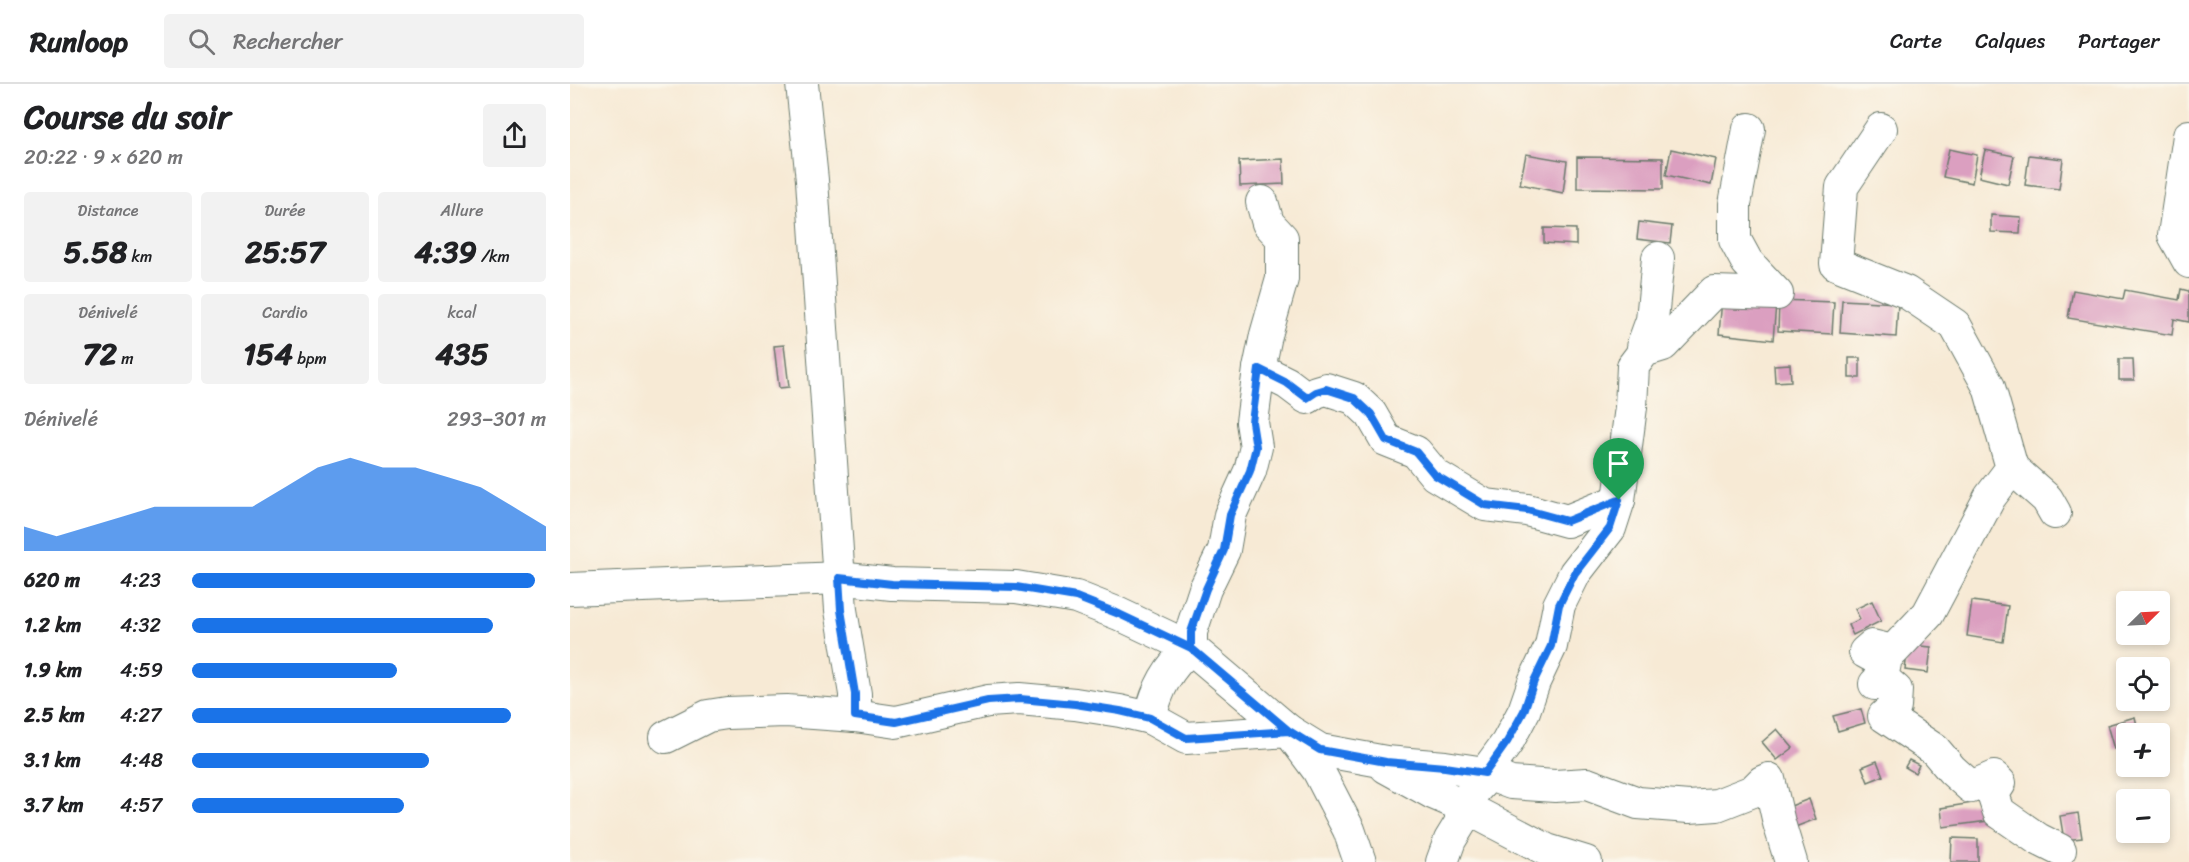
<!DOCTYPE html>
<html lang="fr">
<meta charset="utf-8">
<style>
:root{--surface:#fff;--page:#f2f2f2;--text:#202124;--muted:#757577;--line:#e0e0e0;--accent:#1a73e8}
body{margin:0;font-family:Sriracha,sans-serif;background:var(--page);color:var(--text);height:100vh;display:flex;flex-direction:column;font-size:22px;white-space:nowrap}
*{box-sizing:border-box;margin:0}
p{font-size:20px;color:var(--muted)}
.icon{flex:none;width:33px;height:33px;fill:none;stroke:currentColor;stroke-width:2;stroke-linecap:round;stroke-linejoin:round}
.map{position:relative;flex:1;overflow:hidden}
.panel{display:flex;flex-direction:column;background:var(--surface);width:570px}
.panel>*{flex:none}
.needle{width:39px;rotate:66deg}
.fabs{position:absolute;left:1546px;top:507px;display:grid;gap:12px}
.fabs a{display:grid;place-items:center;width:54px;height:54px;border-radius:6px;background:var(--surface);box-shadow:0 3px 9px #0003;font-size:30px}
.pin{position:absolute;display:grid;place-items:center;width:51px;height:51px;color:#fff;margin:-62px -26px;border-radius:50% 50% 50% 0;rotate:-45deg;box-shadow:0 0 6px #0007}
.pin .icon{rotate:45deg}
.round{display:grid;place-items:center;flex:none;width:63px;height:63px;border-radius:6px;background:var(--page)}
.summary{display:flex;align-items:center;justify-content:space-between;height:102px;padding:0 24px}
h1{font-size:33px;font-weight:800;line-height:45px}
.figures{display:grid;grid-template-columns:repeat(3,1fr);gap:9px;height:102px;padding:6px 24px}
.figures div{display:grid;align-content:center;border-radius:6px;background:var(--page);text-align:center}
.figures b{font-size:30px;font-weight:800}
.figures small{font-size:16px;font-weight:400}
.figures p{font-size:16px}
.chart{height:168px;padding:12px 24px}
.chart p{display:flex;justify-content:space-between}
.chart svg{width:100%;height:108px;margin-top:6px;fill:var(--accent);opacity:.7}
ul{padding:0 24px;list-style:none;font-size:20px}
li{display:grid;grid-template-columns:96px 72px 1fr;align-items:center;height:45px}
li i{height:15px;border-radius:8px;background:var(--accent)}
header{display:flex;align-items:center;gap:36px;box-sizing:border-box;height:84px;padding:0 30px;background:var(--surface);border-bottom:2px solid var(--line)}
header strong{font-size:28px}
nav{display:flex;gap:33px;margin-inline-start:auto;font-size:21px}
.search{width:420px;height:54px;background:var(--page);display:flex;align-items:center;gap:15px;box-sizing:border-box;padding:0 21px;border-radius:6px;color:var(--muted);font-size:22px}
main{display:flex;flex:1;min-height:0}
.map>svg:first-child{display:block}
.building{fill:#db9fc0}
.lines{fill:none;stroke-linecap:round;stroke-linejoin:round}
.street-casing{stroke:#6b7a6c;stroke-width:34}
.street{stroke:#fff;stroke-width:32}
.route-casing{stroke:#fff;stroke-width:12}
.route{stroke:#1a73e8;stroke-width:8}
</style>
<header>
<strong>Runloop</strong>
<div class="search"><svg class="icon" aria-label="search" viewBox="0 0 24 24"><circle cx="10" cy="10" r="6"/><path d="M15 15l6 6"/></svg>Rechercher</div>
<nav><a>Carte</a><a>Calques</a><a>Partager</a></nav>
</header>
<main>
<section class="panel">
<div class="summary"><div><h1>Course du soir</h1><p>20:22 · 9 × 620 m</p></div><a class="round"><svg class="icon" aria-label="share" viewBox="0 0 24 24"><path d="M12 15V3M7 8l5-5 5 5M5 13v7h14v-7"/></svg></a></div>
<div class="figures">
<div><p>Distance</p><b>5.58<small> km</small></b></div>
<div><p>Durée</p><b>25:57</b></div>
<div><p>Allure</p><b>4:39<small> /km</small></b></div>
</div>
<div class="figures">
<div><p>Dénivelé</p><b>72<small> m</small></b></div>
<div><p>Cardio</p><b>154<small> bpm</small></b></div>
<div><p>kcal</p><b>435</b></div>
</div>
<div class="chart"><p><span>Dénivelé</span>293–301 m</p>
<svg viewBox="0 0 160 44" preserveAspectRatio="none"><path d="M0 44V34L10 38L20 34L30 30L40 26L50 26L60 26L70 26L80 18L90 10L100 6L110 10L120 10L130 14L140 18L150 26L160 34V44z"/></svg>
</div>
<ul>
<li><b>620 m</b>4:23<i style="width:97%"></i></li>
<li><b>1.2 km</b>4:32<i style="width:85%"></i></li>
<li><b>1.9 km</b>4:59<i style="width:58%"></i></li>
<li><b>2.5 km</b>4:27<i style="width:90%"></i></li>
<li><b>3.1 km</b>4:48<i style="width:67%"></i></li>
<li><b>3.7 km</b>4:57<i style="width:60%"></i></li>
</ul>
</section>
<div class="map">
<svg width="1619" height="778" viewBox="0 0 1619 778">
<rect width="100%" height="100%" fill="#fbf7ec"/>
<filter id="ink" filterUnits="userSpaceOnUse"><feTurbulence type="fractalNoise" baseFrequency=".0167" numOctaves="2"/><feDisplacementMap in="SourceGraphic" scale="12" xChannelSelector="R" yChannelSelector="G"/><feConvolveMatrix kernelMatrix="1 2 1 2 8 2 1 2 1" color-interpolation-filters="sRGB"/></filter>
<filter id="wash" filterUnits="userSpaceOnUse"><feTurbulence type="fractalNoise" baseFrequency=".008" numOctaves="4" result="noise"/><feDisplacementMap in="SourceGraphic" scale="24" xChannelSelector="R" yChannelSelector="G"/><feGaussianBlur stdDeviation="1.35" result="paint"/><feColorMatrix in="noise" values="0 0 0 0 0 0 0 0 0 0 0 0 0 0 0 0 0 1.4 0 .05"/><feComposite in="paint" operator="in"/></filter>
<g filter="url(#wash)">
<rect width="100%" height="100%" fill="#f7ead5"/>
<g id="blocks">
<!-- building -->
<g class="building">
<polygon points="1101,65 1146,75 1141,101 1096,91"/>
<polygon points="1379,65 1407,71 1402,99 1373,93"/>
<polygon points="1415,66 1444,72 1438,100 1409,93"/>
<polygon points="956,70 997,77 993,109 950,100"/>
<polygon points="1459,71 1493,75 1489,105 1455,101"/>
<polygon points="1007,73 1093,74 1093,105 1007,104"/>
<polygon points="713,75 714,100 670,102 669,77"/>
<polygon points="1421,131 1451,133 1450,149 1421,148"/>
<polygon points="1069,138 1102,142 1100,159 1067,155"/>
<polygon points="974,144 1006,145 1006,161 974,159"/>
<polygon points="1611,205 1619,207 1619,238 1604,235 1602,251 1498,234 1503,206 1553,215 1555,206 1609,216"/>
<polygon points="1152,215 1206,220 1203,256 1149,250"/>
<polygon points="1209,216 1264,218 1262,250 1208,247"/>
<polygon points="1272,216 1328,219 1326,253 1270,249"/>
<polygon points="214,261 219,303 209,304 204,262"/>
<rect x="1279" y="274" width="11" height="20"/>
<polygon points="1549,275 1563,275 1564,296 1549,296"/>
<polygon points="1220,280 1221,297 1205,298 1204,281"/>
<polygon points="1302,517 1311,537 1283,551 1278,541 1290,535 1285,525"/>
<polygon points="1402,517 1438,522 1433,558 1397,552"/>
<polygon points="1338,561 1361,563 1358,589 1335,586"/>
<polygon points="1291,625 1295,639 1268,647 1263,632"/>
<polygon points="1565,633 1569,650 1557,650 1557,661 1544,665 1537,641"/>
<polygon points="1207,645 1223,664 1207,676 1192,658"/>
<polygon points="1339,676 1349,681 1345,689 1335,683"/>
<polygon points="1307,677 1313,692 1298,698 1292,683"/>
<polygon points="1239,715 1246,735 1220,745 1213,725"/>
<polygon points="1415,717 1418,737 1373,743 1371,724"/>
<polygon points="1508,729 1512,754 1494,756 1490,732"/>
<polygon points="1382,754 1408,755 1408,778 1381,778"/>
</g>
</g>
</g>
<g filter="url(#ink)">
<use href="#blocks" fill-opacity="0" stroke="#6b7a6c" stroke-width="1.5"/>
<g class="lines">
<!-- street casing -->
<g class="street-casing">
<g id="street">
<polyline points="232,0 242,96 271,526 285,610 285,632"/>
<polyline points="1311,45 1272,103 1266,180 1336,208 1385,241 1419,303 1442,384 1420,413 1358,530 1323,567 1302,562 1295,568 1315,579 1312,594 1305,600 1318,599 1326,606 1325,623 1314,632 1365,666 1382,686 1401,703 1424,693 1430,699 1423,710 1429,728 1468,755 1490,766"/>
<polyline points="1619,52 1604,151 1619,178"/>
<polyline points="1074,258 1082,236 1088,174"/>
<polyline points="689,285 717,299 737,314 746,308 756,305 784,314 801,330 816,356 846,368 865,391 915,421 957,426 997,437 1049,416"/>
<polyline points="1442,384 1477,415 1485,429"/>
<polyline points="0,505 269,494 322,500 446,503 506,513 549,530 621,564 719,647 750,666 816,678 875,683 915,689 937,659 954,627 964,598 981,562 989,521 1005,489 1040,444 1049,416 1052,393 1061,323 1063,282 1072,270 1074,258 1080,265 1093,261 1144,208 1207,210 1177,178 1165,156 1165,120 1179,45"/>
<path d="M580,634C587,605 598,583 621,564V548L635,505L654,466L660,431L680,387L686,363L682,338L689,285L696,251L712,195V154L698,139L692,118"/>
<polyline points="96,653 138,632 157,629 216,627 285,632 326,638 418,617 449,615 505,620 550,627 580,634 616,654 719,647 748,686 779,746 790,778"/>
<polyline points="816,683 863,709 891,721 977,766 1016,778"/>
<polyline points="872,778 880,756 891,738 891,721 912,698 915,689 941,699 985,702 1017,700 1068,719 1119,723 1147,721 1183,707 1192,698 1199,695 1209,739 1221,778"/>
</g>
</g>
<!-- street -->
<use href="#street" class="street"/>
</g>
</g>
<g class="lines" filter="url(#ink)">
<!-- route casing -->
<g class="route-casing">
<polyline id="route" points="1049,416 1040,444 1005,489 989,521 981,562 964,597 954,627 937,658 915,689 875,683 816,678 750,666 719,647 621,564 549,530 506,513 446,503 322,500 269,494 271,526 285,610 285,632 326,638 418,617 450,615 505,620 550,627 580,634 616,654 719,647 621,564 621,548 636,505 654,466 660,431 680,387 686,363 682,338 689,285 717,299 737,314 746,308 756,305 784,314 801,330 816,356 846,368 865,391 915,421 957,426 997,437 1049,416"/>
</g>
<!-- route -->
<use href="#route" class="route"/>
</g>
</svg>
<div class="fabs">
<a><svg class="needle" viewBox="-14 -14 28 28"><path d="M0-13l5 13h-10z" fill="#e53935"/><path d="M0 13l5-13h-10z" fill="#757577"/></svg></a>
<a><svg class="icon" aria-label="locate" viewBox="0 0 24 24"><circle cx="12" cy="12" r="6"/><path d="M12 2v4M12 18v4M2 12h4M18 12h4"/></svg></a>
<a>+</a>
<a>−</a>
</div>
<div class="pin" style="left:1049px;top:416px;background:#1e9e55"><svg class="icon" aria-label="arrive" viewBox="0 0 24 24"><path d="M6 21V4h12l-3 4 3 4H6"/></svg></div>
</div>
</main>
